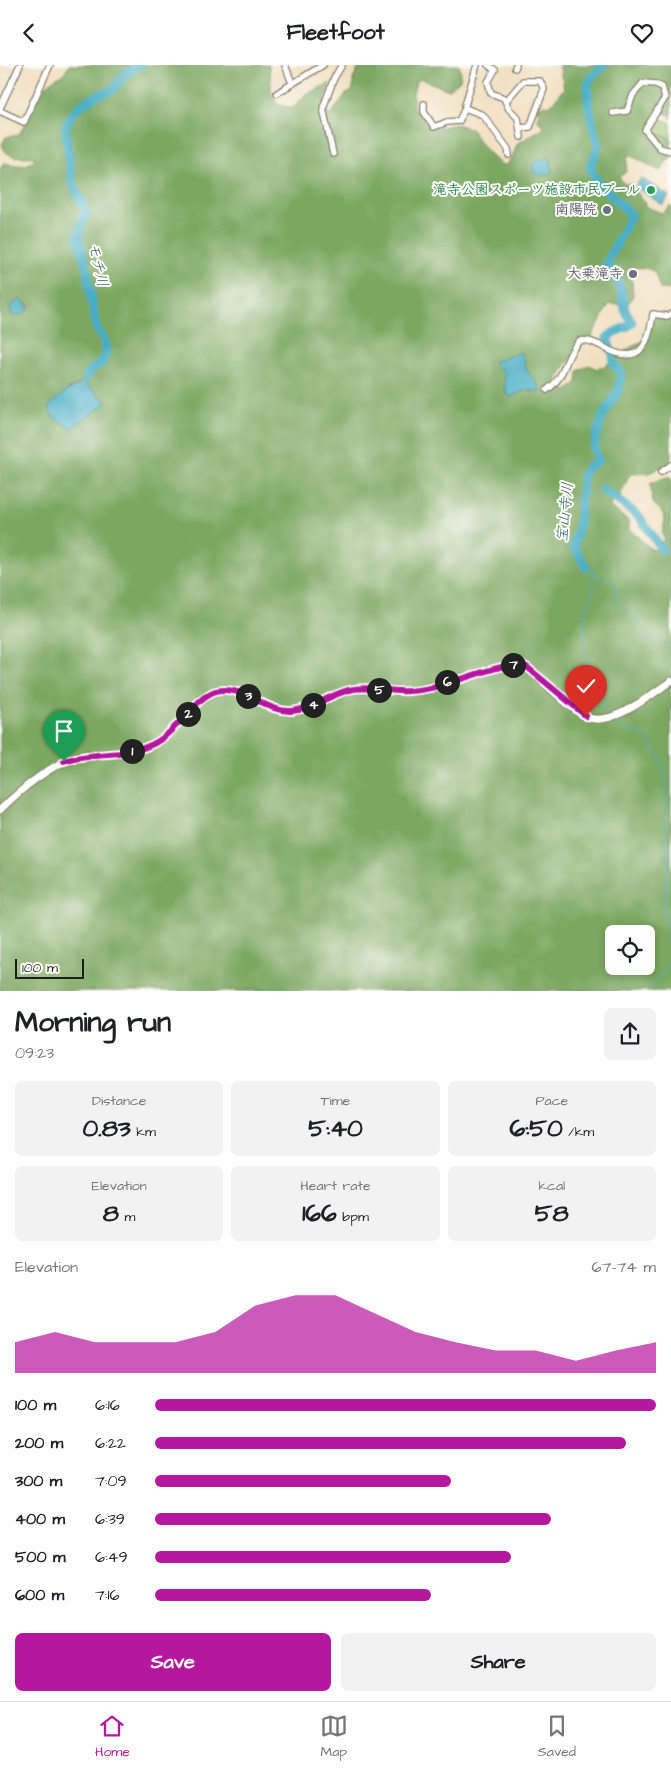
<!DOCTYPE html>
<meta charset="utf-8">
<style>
:root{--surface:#fff;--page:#f2f2f2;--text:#202124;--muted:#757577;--line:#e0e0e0;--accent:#b5179e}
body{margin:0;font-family:"Architects Daughter","Klee One",sans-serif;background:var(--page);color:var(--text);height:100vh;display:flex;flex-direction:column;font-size:19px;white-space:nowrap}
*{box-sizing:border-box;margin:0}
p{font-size:16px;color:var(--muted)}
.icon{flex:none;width:28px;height:28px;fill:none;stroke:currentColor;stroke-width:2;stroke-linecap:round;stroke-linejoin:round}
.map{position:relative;height:926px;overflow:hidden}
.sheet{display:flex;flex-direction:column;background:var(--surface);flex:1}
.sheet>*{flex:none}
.controls{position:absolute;left:605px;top:860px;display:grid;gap:10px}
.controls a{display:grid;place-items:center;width:50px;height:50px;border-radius:8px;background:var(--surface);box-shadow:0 2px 8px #0003;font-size:25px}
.scale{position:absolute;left:15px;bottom:12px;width:69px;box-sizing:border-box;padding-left:5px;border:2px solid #1c1c1c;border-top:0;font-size:14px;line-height:18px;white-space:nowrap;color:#1c1c1c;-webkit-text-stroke:4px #fdfcf7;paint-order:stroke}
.pin{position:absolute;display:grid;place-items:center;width:42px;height:42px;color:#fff;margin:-51px -21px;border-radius:50% 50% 50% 0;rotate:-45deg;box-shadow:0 0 5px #0007}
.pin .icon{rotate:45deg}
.km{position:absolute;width:25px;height:25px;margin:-12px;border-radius:50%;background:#222;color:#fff;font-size:14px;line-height:25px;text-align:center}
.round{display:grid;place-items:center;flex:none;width:52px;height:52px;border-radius:8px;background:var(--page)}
.summary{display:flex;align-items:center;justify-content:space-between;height:85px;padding:0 15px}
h1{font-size:28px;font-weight:800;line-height:38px}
.stats{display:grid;grid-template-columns:repeat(3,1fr);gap:8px;height:85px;padding:5px 15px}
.stats div{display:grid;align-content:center;border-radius:8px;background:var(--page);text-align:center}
.stats b{font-size:25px;font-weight:800}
.stats small{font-size:14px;font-weight:400}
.stats p{font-size:14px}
.chart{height:140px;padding:10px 15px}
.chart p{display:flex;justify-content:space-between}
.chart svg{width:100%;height:90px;margin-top:5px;fill:var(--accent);opacity:.7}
.cta{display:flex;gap:10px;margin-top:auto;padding:10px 15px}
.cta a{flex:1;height:58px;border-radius:8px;background:var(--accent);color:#fff;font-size:20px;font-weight:800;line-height:58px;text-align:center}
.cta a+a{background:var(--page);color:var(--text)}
ul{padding:0 15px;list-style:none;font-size:16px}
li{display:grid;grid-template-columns:80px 60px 1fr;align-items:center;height:38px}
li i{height:12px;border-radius:6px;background:var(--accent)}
header{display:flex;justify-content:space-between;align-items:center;height:65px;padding:0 15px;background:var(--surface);font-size:22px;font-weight:800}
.menu{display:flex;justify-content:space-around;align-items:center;height:70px;border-top:1px solid var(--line);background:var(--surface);font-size:14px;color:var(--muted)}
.menu a{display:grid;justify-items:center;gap:2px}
.menu .selected{color:var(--accent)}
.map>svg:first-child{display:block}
.green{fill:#9ac16c;stroke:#5b6e44}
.forest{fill:#7ba760;stroke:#4c623e;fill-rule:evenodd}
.water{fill:#46aec5;stroke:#316570}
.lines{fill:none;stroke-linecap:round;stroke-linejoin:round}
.stream{stroke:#46aec5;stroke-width:1}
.river{stroke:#46aec5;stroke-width:9}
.minor-casing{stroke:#867d6d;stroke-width:8}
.tertiary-casing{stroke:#867d6d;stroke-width:9}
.minor{stroke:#fff;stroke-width:5.5}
.tertiary{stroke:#fff;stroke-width:7}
.route-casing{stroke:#fff;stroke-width:10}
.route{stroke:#b5179e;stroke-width:6}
.leisure-dot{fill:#2e9e5b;stroke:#fdfcf7;stroke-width:2}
.worship-dot{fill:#6b7280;stroke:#fdfcf7;stroke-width:2}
.labels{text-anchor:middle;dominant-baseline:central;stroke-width:4;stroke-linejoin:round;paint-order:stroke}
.leisure-label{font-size:14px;font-weight:bold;fill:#27864d;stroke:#fdfcf7;text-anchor:end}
.worship-label{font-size:14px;font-weight:bold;fill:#5b616d;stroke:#fdfcf7;text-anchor:end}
.water-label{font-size:15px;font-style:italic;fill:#2f5e68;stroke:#fdfcf7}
</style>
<header><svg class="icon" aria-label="back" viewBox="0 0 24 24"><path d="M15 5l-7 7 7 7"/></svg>Fleetfoot<svg class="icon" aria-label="heart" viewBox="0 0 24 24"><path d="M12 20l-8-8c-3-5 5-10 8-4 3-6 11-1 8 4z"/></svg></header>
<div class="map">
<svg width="671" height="926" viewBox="0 0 671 926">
<rect width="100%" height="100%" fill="#fdfcf7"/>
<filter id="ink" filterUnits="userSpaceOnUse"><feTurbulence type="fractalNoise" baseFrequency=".02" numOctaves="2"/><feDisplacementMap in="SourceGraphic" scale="10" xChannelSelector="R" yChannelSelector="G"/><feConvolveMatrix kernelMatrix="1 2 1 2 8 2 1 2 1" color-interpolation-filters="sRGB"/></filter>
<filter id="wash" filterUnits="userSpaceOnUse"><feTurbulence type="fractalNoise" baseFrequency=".0096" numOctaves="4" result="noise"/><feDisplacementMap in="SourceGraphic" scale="20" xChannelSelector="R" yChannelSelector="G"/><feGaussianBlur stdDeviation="1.12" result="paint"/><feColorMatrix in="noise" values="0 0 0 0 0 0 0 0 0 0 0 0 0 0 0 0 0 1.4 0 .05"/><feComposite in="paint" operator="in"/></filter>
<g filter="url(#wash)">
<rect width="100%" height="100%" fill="#f0debe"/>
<!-- green -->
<polygon class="green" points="656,52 671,58 671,73 651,66"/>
<!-- forest -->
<path class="forest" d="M69,0H269L272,30L279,40L293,43L306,29L330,18L325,33L327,49L332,48L346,29L351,27L353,24V14L360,0H459L461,7L460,15L449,25L421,14L416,17L413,29L414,45L422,48L434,64L455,59L472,64C480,80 490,91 504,101L512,93L517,79L544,62L538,55L539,43L544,40L550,41L564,23L559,0H668L671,2V54L670,50L662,47L655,53L650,66L671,74V94L667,95L662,105H658L628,89L626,107L619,112L624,119H631L645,138L644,141L662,148L671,140V225L660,224L654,206L645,203L628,202L626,212L632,216L633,231L627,240L609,239L591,273L582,276L581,284L566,300L555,319L560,325L567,326L577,317L578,306L589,300L597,304C615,298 623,283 641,278L655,253L666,254L671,251V397L649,408L630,409L620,431L611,438L610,442L629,456V464L651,484L659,485L664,473L662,469L665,454L662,447L653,438L650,419L660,414L671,413V926H0V104L4,98C15,100 29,104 35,92C21,91 6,95 2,79L6,72L18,70C30,56 35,34 46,21C54,13 64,12 69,0ZM21,234L28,240L23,249L12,250L11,240ZM524,295L526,304L540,327L525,325L511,332L506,328L505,309L502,303ZM89,312L86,319L105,335L104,340L71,363L53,352L49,342L65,327ZM614,869H646V901H614Z"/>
<!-- water -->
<g class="water">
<path d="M550,92L552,107C543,110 537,115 532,103C534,93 542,94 550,92Z"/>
<polygon points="641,113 669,131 663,140 635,122"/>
<polygon points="21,234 29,243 23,249 12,250 10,241"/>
<path d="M522,287L526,304L539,321L540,327L525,325L511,332C503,326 504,318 505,309L493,297Z"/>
<polygon points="91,302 93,304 86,319 107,338 71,363 53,352 48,342 65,327 80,319"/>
</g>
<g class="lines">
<!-- stream -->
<g class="stream">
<polyline points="586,502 600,512 613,516 617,537 636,555 646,571 671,582"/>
<path d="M593,507C597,525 587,539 584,556C580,576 596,634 609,649"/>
<polyline points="612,654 624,664 645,671 660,693 664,705 668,738 665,765 669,787 664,847 671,885"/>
<polyline points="648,926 670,897 671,890"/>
</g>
<!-- river -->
<g class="river">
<polyline points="86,312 93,303 102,298 106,286 104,275 96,262 87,205 78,171 86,147 72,117 65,63 72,49 82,39 98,30 111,26 126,9 140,0"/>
<polyline points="602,424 639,451 662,485"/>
<path d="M586,502L573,481L578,466L583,410L588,401L598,396L594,385L595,374L603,351L618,326L621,310L619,304L613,299V290L607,273C616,263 626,265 632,258L625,245L620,222L607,197L631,150L596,115L590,102L598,83L588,38V20L590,13L604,0"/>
</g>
</g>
</g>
<g filter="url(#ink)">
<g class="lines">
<!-- minor casing -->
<g class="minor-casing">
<g id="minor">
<polyline points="285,0 292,18"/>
<polyline points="488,0 495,5 488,17 491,28 504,33 509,44 518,53 521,72"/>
<polyline points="515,3 516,0"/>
<polyline points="277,28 323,0"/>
<polyline points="506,36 523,16 540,16 544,24 530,62 520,63"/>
<polyline points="424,39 424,47 434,62 447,57 459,56 465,43 465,40 477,0"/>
<polyline points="0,43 20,0"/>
<polyline points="465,43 483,50 508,84 509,90"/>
<polyline points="0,46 24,57 50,0"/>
<polyline points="613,48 627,46 633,30 643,18 656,19 662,22 665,33 645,65 660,83 671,86"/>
<polyline points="333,89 323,43 334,13 342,0"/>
<path d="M547,325C567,311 564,291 579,276C590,274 599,280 609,285C643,301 649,275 653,249L667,251L671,249"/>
<polyline points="661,407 671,400"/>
</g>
</g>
<!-- tertiary casing -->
<g class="tertiary-casing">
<path id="tertiary" d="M0,745C19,726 54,696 81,691C104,687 129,690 151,680C177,668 189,637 214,627C239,617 265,645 290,646C311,647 329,629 350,625C370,621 390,628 410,626C446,623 480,604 516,599L527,602C542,614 570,645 586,652C611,663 651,630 671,616"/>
</g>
<!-- minor -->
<use href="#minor" class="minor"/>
<!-- tertiary -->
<use href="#tertiary" class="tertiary"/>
</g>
</g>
<g class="lines" filter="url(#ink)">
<!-- route casing -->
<g class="route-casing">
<path id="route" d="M64,696C92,686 125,693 153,679C176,668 195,632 216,626C243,619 266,648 292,646C313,644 329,630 349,625C369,620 390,628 409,626C446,624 480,604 516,599L527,602L586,651"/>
</g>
<!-- route -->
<use href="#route" class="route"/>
</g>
<!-- markers -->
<circle class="leisure-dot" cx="651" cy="125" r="5"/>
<g class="worship-dot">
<circle cx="607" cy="145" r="5"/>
<circle cx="633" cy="209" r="5"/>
</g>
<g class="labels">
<!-- leisure labels -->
<g class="leisure-label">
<text x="641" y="125">滝寺公園スポーツ施設市民プール</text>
</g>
<!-- worship labels -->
<g class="worship-label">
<text x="597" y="145">南陽院</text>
<text x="623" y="209">大乗滝寺</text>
</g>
<!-- water labels -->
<g class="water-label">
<text transform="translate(98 200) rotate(77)">モチ川</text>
<text transform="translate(565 447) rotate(-84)">宝山寺川</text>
</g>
</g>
</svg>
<div class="controls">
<a><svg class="icon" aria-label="locate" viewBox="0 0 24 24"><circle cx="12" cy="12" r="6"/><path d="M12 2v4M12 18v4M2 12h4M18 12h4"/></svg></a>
</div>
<div class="scale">100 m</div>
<div class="pin" style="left:64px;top:696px;background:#1e9e55"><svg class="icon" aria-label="arrive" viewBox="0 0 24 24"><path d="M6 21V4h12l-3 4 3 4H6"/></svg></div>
<div class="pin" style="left:586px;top:651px;background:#d93025"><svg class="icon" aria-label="check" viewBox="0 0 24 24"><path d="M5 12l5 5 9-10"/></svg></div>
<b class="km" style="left:132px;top:686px">1</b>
<b class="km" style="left:188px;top:649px">2</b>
<b class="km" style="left:248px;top:631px">3</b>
<b class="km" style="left:313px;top:640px">4</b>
<b class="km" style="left:379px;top:625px">5</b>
<b class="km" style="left:447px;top:617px">6</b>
<b class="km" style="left:513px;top:600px">7</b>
</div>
<section class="sheet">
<div class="summary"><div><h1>Morning run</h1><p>09:23</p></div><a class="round"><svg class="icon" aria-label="share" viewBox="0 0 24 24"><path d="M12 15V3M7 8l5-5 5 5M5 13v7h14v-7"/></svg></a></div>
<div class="stats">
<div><p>Distance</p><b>0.83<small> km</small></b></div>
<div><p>Time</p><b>5:40</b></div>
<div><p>Pace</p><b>6:50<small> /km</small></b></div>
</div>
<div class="stats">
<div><p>Elevation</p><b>8<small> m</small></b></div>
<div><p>Heart rate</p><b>166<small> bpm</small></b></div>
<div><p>kcal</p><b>58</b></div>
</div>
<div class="chart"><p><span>Elevation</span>67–74 m</p>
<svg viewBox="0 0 160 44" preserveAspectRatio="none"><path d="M0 44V29L10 24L20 29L30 29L40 29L50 24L60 11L70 6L80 6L90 15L100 24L110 29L120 33L130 33L140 38L150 33L160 29V44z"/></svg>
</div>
<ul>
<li><b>100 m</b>6:16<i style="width:100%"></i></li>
<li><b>200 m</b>6:22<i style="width:94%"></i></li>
<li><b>300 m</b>7:09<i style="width:59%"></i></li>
<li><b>400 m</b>6:39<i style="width:79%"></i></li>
<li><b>500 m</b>6:49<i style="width:71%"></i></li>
<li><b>600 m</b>7:16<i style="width:55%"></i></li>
</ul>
<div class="cta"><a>Save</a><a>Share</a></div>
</section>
<nav class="menu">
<a class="selected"><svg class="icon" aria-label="home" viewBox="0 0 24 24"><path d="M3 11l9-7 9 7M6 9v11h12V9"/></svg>Home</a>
<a><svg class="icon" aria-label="map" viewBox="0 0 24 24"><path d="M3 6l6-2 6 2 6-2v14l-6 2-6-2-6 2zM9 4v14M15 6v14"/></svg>Map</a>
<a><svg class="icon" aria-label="saved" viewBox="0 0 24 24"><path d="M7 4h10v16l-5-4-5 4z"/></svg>Saved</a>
</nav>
